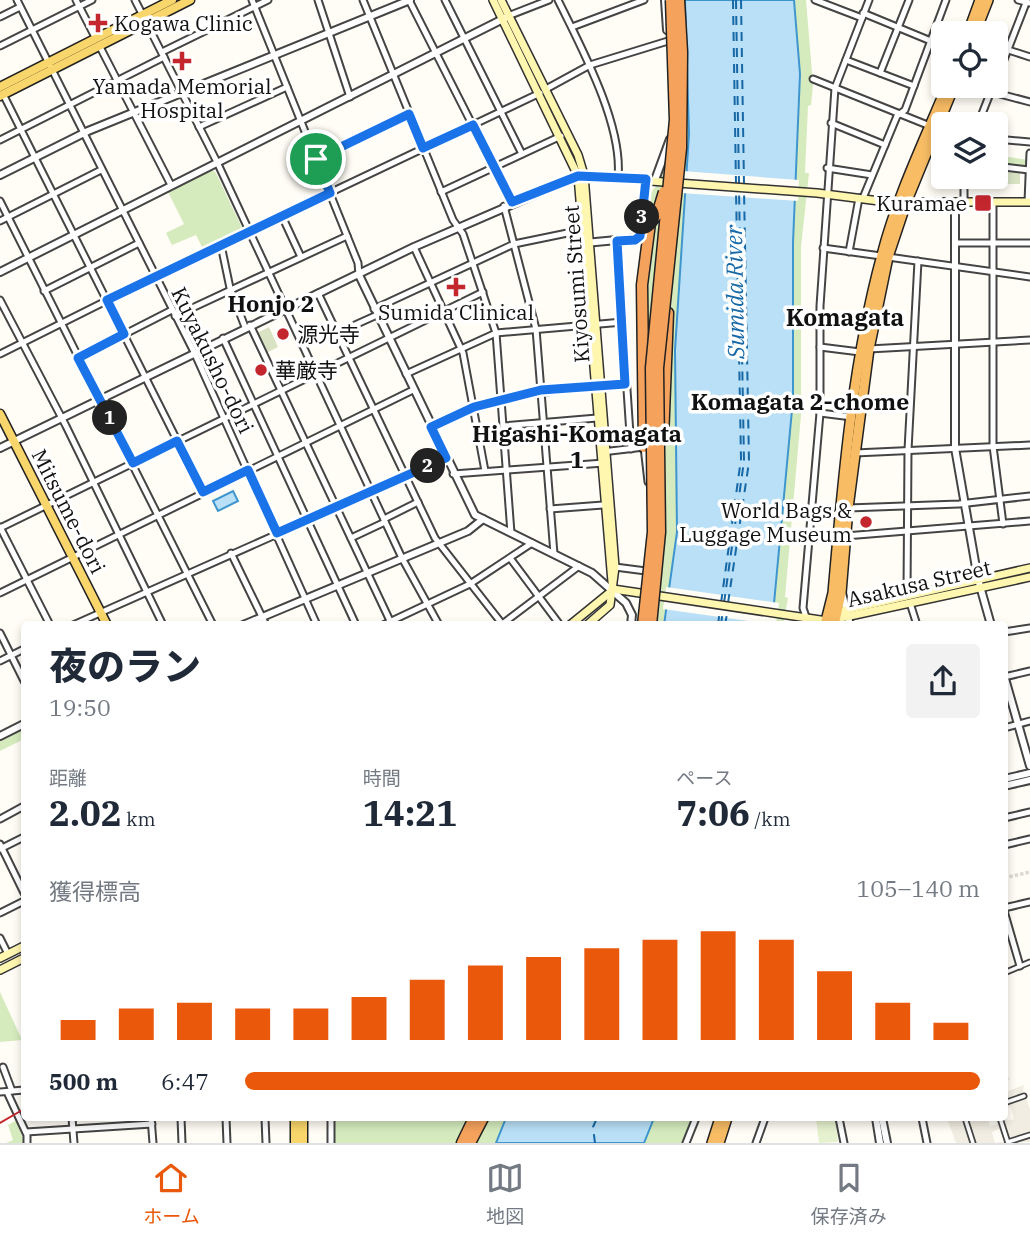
<!DOCTYPE html>
<html lang="ja">
<meta charset="utf-8">
<style>
:root{--surface:#fff;--page:#f2f2f3;--text:#1f2937;--muted:#747a83;--line:#e0e1e3;--accent:#ea580c}
body{margin:0;font-family:"IBM Plex Serif","Noto Sans JP",serif;background:var(--page);color:var(--text);height:100vh;display:flex;flex-direction:column;font-size:26px;white-space:nowrap}
*{box-sizing:border-box;margin:0}
p{font-size:23px;color:var(--muted)}
.icon{flex:none;width:38px;height:38px;fill:none;stroke:currentColor;stroke-width:2;stroke-linecap:round;stroke-linejoin:round}
.map{position:relative;flex:1;overflow:hidden}
.sheet{position:absolute;left:21px;top:621px;width:987px;height:500px;display:flex;flex-direction:column;background:var(--surface);border-radius:7px;box-shadow:0 4px 10px #0003}
.sheet>*{flex:none}
.fabs{position:absolute;left:931px;top:21px;display:grid;gap:14px}
.fabs a{display:grid;place-items:center;width:77px;height:77px;border-radius:7px;background:var(--surface);box-shadow:0 4px 10px #0003;font-size:35px}
.pin{position:absolute;display:grid;place-items:center;width:60px;height:60px;color:#fff;margin:-30px;border:4px solid #fff;border-radius:50%;box-shadow:0 2px 7px #0007}
.km{position:absolute;width:35px;height:35px;margin:-18px;border-radius:50%;background:#222;color:#fff;font-size:19px;line-height:35px;text-align:center}
.round{display:grid;place-items:center;flex:none;width:74px;height:74px;border-radius:7px;background:var(--page)}
.overview{display:flex;align-items:center;justify-content:space-between;height:119px;padding:0 28px}
h1{font-size:38px;font-weight:800;line-height:52px}
.figures{display:grid;grid-template-columns:repeat(3,1fr);gap:10px;height:119px;padding:7px 28px}
.figures div{display:grid;align-content:center}
.figures b{font-size:35px;font-weight:800}
.figures small{font-size:19px;font-weight:400}
.figures p{font-size:19px}
.chart{height:196px;padding:14px 28px}
.chart p{display:flex;justify-content:space-between}
.chart svg{width:100%;height:126px;margin-top:7px;stroke:var(--accent);stroke-width:6}
ul{padding:0 28px;list-style:none;font-size:23px}
li{display:grid;grid-template-columns:112px 84px 1fr;align-items:center;height:52px}
li i{height:18px;border-radius:9px;background:var(--accent)}
.menu{display:flex;justify-content:space-around;align-items:center;height:98px;border-top:2px solid var(--line);background:var(--surface);font-size:19px;color:var(--muted)}
.menu a{display:grid;justify-items:center;gap:4px}
.menu .current{color:var(--accent)}
.map>svg:first-child{display:block}
.green{fill:#d5ebbd}
.cemetery{fill:#d9e3c4}
.pitch{fill:#e6f2cf}
.plaza{fill:#f1ede2}
.water{fill:#b9e0f7;stroke:#3f96cf;stroke-width:2}
.pier{fill:#fffdf5}
.lines{fill:none;stroke-linecap:round;stroke-linejoin:round}
.ferry{stroke:#1768a6;stroke-width:2;stroke-dasharray:9 7;stroke-linecap:butt}
.pedestrian-tunnel{stroke:#dbdad3;stroke-width:3.5;stroke-dasharray:3.5 2;stroke-linecap:butt}
.pedestrian-casing{stroke:#444;stroke-width:7}
.minor-casing{stroke:#444;stroke-width:9}
.tertiary-casing{stroke:#444;stroke-width:10}
.secondary-casing{stroke:#333;stroke-width:10}
.primary-casing{stroke:#222;stroke-width:11}
.trunk-casing{stroke:#222;stroke-width:12}
.motorway-casing{stroke:#222;stroke-width:13}
.pedestrian{stroke:#fff;stroke-width:3.5}
.minor{stroke:#fff;stroke-width:5}
.tertiary{stroke:#fff;stroke-width:6}
.secondary{stroke:#fff6b0;stroke-width:7}
.primary{stroke:#f9d66b;stroke-width:8}
.trunk{stroke:#f7bc64;stroke-width:9}
.motorway{stroke:#f5a25d;stroke-width:10}
.rail{stroke:#c4262e;stroke-width:2}
.motorway-bridge-casing{stroke:#222;stroke-width:13;stroke-linecap:butt}
.motorway-bridge{stroke:#f5a25d;stroke-width:10}
.route-casing{stroke:#fff;stroke-width:14}
.route{stroke:#1a73e8;stroke-width:9}
.poi-dot{fill:#c4262e;stroke:#fff;stroke-width:2.5}
.labels{text-anchor:middle;dominant-baseline:central;stroke-width:7;stroke-linejoin:round;paint-order:stroke}
.poi-label{font-size:21px;fill:#111;stroke:#fff;text-anchor:start}
.street-label{font-size:21px;fill:#111;stroke:#fff}
.water-label{font-size:23px;font-style:italic;fill:#1768a6;stroke:#fff}
.neighbourhood-label{font-size:23px;font-weight:bold;fill:#111;stroke:#fff}
.quarter-label{font-size:24px;font-weight:bold;fill:#111;stroke:#fff}
</style>
<div class="map">
<svg width="1030" height="1143" viewBox="0 0 1030 1143">
<rect width="100%" height="100%" fill="#fffdf5"/>
<!-- green -->
<g class="green">
<polygon points="667,0 685,0 689,134 675,350 677,532 664,625 637,625 649,546 645,226 648,196 657,185 671,134"/>
<polygon points="794,0 806,0 813,85 811,105 808,106 805,173 809,173 801,247 801,415 785,597 788,598 783,625 772,625 793,399 794,221 800,74"/>
<polygon points="1002,156 1028,160 1027,167 1001,164"/>
<polygon points="212,170 216,173 243,230 203,249 196,235 172,245 166,233 184,224 168,192"/>
<polygon points="24,728 24,739 0,751 0,741"/>
<polygon points="0,992 22,1040 0,1042"/>
<polygon points="334,1118 506,1118 496,1143 334,1143"/>
<polygon points="654,1118 695,1118 684,1143 644,1143"/>
<polygon points="17,1120 24,1143 6,1143 13,1140 8,1125"/>
</g>
<!-- cemetery -->
<g class="cemetery">
<polygon points="996,168 1020,171 1020,184 990,184 990,177 996,177"/>
<polygon points="269,327 278,347 266,353 257,333"/>
</g>
<!-- pitch -->
<polygon class="pitch" points="816,1118 835,1118 838,1142 819,1143"/>
<!-- plaza -->
<polygon class="plaza" points="1008,1076 1010,1080 1005,1081 1008,1091 1024,1085 1023,1090 1030,1109 1030,1142 997,1143 1004,1141 999,1129 992,1132 995,1143 956,1143 947,1118 987,1118 990,1126 997,1124 996,1118 1004,1118 1005,1115 1007,1121 1014,1119 1011,1107 1005,1108 1005,1098 1008,1097 1005,1085 1005,1077"/>
<!-- water -->
<g class="water">
<polygon points="685,0 794,0 800,74 793,243 793,399 772,625 664,625 677,532 675,350 689,134"/>
<polygon points="233,491 238,501 218,511 213,501"/>
<polygon points="506,1118 654,1118 644,1143 496,1143"/>
</g>
<!-- pier -->
<g class="pier">
<polygon points="683,171 799,180 798,201 682,193"/>
<polygon points="666,587 779,603 776,625 663,609"/>
</g>
<g class="lines">
<!-- ferry -->
<g class="ferry">
<polyline points="733,0 736,184"/>
<polyline points="736,0 739,184"/>
<polyline points="741,0 744,184"/>
<polyline points="721,603 741,459 736,190"/>
<polyline points="724,603 744,461 739,190"/>
<polyline points="728,603 749,462 744,190"/>
<polyline points="718,625 720,609"/>
<polyline points="721,625 723,609"/>
<polyline points="725,625 728,608"/>
<polyline points="595,1143 593,1127 597,1118"/>
</g>
<!-- pedestrian-tunnel -->
<polyline class="pedestrian-tunnel" points="1004,878 1030,872"/>
<!-- pedestrian casing -->
<g class="pedestrian-casing">
<g id="pedestrian">
<polyline points="1004,973 1030,962"/>
<polyline points="1004,1103 1024,1096"/>
<polyline points="965,1118 973,1143"/>
<polyline points="1000,1118 1008,1143"/>
<polyline points="1008,1142 1030,1135"/>
</g>
</g>
<!-- minor casing -->
<g class="minor-casing">
<g id="minor">
<polyline points="17,0 194,352 317,625"/>
<polyline points="76,0 96,39"/>
<polyline points="135,0 217,162 402,558 439,625"/>
<polyline points="252,0 358,263 359,275"/>
<polyline points="318,0 350,97"/>
<polyline points="363,0 453,220 463,234 496,333 511,533"/>
<polyline points="409,0 512,203"/>
<polyline points="445,0 522,154"/>
<path d="M558,0C581,47 623,124 618,177"/>
<polyline points="815,0 862,18"/>
<polyline points="1018,0 1030,3"/>
<polyline points="863,13 943,46"/>
<polyline points="508,16 549,0"/>
<polyline points="0,17 20,7"/>
<polyline points="572,27 644,0"/>
<polyline points="99,45 171,185"/>
<polyline points="0,46 92,0"/>
<polyline points="996,46 1030,57"/>
<polyline points="162,52 268,0"/>
<polyline points="846,60 914,86"/>
<polyline points="880,73 909,0"/>
<polyline points="813,79 930,126"/>
<polyline points="996,80 1026,3"/>
<polyline points="970,86 1030,102"/>
<polyline points="546,89 590,65 668,41"/>
<polyline points="3,94 203,492"/>
<polyline points="831,123 885,145"/>
<polyline points="978,124 993,86"/>
<polyline points="199,127 287,87"/>
<polyline points="996,139 1030,142"/>
<polyline points="0,140 164,57"/>
<polyline points="929,148 943,154"/>
<polyline points="316,159 409,114"/>
<polyline points="996,166 1029,170"/>
<polyline points="827,168 872,175"/>
<polyline points="964,177 964,202"/>
<polyline points="441,192 561,136"/>
<polyline points="863,198 897,116 905,110 946,0"/>
<polyline points="0,201 213,625"/>
<polyline points="993,202 993,446 1003,524"/>
<polyline points="1028,202 1030,153"/>
<polyline points="504,206 536,329 554,554"/>
<polyline points="282,216 301,257"/>
<polyline points="0,221 101,170"/>
<polyline points="617,241 631,449"/>
<polyline points="955,243 1030,243"/>
<polyline points="221,245 230,288 245,327"/>
<polyline points="414,247 463,353 485,471"/>
<polyline points="823,248 881,256"/>
<polyline points="849,252 859,198"/>
<polyline points="888,257 1030,277"/>
<polyline points="44,291 139,243"/>
<polyline points="318,293 435,538 503,625"/>
<polyline points="0,300 66,426 163,625"/>
<polyline points="374,309 514,244 582,230"/>
<polyline points="175,316 347,236"/>
<polyline points="250,325 392,625"/>
<polyline points="337,333 377,315"/>
<polyline points="223,338 356,625"/>
<polyline points="820,347 860,352 869,349 1030,340"/>
<polyline points="0,354 180,264 540,93"/>
<polyline points="78,358 172,310"/>
<polyline points="406,374 496,333 623,322"/>
<polyline points="820,413 852,417"/>
<polyline points="503,426 597,418"/>
<path d="M431,427C502,394 549,390 625,384"/>
<polyline points="602,452 644,447 648,482"/>
<polyline points="855,453 1030,445"/>
<polyline points="453,474 604,463"/>
<polyline points="848,508 959,504 1030,496"/>
<polyline points="550,509 603,505"/>
<polyline points="812,512 840,515"/>
<polyline points="384,519 418,502"/>
<polyline points="0,527 50,625"/>
<polyline points="0,528 483,292"/>
<polyline points="845,536 1030,521"/>
<polyline points="351,538 385,522"/>
<polyline points="231,553 266,625"/>
<polyline points="510,558 560,625"/>
<polyline points="615,567 646,571"/>
<polyline points="0,593 413,390"/>
<polyline points="907,595 908,450 918,261"/>
<polyline points="910,603 917,625"/>
<polyline points="806,617 803,608 820,413 820,306 835,88 869,0"/>
<polyline points="73,625 446,459"/>
<polyline points="383,625 470,584 532,543"/>
<polyline points="501,625 579,566"/>
<polyline points="1004,632 1030,628"/>
<polyline points="0,633 24,681"/>
<polyline points="0,661 24,649"/>
<polyline points="1004,677 1030,671"/>
<polyline points="1004,728 1030,721"/>
<polyline points="1004,818 1030,812"/>
<polyline points="0,819 24,806"/>
<polyline points="0,844 24,893"/>
<polyline points="1004,845 1030,839"/>
<polyline points="0,849 24,837"/>
<polyline points="1004,908 1030,902"/>
<polyline points="1004,911 1020,966"/>
<polyline points="0,913 24,901"/>
<polyline points="0,938 8,954"/>
<polyline points="3,1067 12,1091"/>
<polyline points="0,1092 24,1090"/>
<polyline points="7,1092 27,1135 27,1143"/>
<polyline points="72,1118 74,1143"/>
<polyline points="151,1118 153,1143"/>
<polyline points="181,1118 182,1143"/>
<polyline points="226,1118 227,1143"/>
<polyline points="265,1118 266,1143"/>
<polyline points="331,1118 331,1143"/>
<polyline points="839,1118 844,1143"/>
<polyline points="922,1118 927,1143"/>
<polyline points="26,1132 152,1124"/>
<polyline points="686,1143 696,1118"/>
<polyline points="756,1143 765,1118"/>
</g>
</g>
<!-- tertiary casing -->
<g class="tertiary-casing">
<g id="tertiary">
<polyline points="665,0 667,30"/>
<polyline points="0,175 88,131 410,0"/>
<polyline points="655,180 670,139"/>
<polyline points="955,203 955,448 978,579 991,625"/>
<polyline points="585,243 638,238 647,179"/>
<polyline points="0,272 507,17"/>
<polyline points="359,275 475,515 592,573 626,603 632,615 631,625"/>
<polyline points="0,448 414,247 578,176"/>
<polyline points="842,593 850,625"/>
<polyline points="243,625 468,531 483,519"/>
<polyline points="1004,675 1030,766"/>
<polyline points="0,736 24,724"/>
<polyline points="1004,779 1030,773"/>
<polyline points="1004,786 1030,780"/>
<polyline points="876,1118 880,1143"/>
<polyline points="882,1118 887,1143"/>
</g>
</g>
<!-- secondary casing -->
<g class="secondary-casing">
<g id="secondary">
<polyline points="493,0 578,176 612,582"/>
<polyline points="501,0 578,155 584,175 615,567 610,605 587,625"/>
<polyline points="581,176 817,193 887,202 1030,202"/>
<polyline points="613,589 827,621 1030,577"/>
<polyline points="833,613 1030,568"/>
<polyline points="570,625 613,590"/>
<polyline points="0,958 24,946"/>
<polyline points="0,970 24,958"/>
</g>
</g>
<!-- primary casing -->
<g class="primary-casing">
<g id="primary">
<polyline points="0,87 172,0"/>
<polyline points="0,96 190,0"/>
<polyline points="0,414 107,625"/>
<polyline points="295,1118 295,1143"/>
<polyline points="303,1118 303,1143"/>
</g>
</g>
<!-- trunk casing -->
<g class="trunk-casing">
<g id="trunk">
<polyline points="968,33 980,0"/>
<polyline points="975,33 988,0"/>
<path d="M825,625L833,593C843,481 852,365 882,255C897,197 924,141 947,86"/>
<polyline points="834,625 841,593 848,508 869,349 888,257 906,203 954,86"/>
<polyline points="712,1143 720,1118"/>
<polyline points="719,1143 727,1118"/>
</g>
</g>
<!-- motorway casing -->
<g class="motorway-casing">
<g id="motorway">
<polyline points="663,438 668,313"/>
<polyline points="644,447 642,285 650,223 657,215"/>
<polyline points="462,1143 474,1118"/>
<polyline points="470,1143 483,1118"/>
</g>
</g>
<!-- pedestrian -->
<use href="#pedestrian" class="pedestrian"/>
<!-- minor -->
<use href="#minor" class="minor"/>
<!-- tertiary -->
<use href="#tertiary" class="tertiary"/>
<!-- secondary -->
<use href="#secondary" class="secondary"/>
<!-- primary -->
<use href="#primary" class="primary"/>
<!-- trunk -->
<use href="#trunk" class="trunk"/>
<!-- motorway -->
<use href="#motorway" class="motorway"/>
<!-- rail -->
<polyline class="rail" points="0,1123 24,1109"/>
<!-- motorway-bridge casing -->
<g class="motorway-bridge-casing">
<g id="motorway-bridge">
<polyline points="657,215 664,192"/>
<polyline points="643,625 653,532 651,368 675,120 671,0"/>
<polyline points="651,625 660,532 658,368 681,148 682,52 679,0"/>
</g>
</g>
<!-- motorway-bridge -->
<use href="#motorway-bridge" class="motorway-bridge"/>
</g>
<g class="lines">
<!-- route casing -->
<g class="route-casing">
<polygon id="route" points="409,114 423,148 473,125 512,202 578,176 646,179 640,236 635,240 617,241 625,384 541,390 474,407 431,427 446,458 277,533 248,470 203,492 177,441 133,463 78,358 124,334 107,300 330,193 316,159"/>
</g>
<!-- route -->
<use href="#route" class="route"/>
</g>
<!-- markers -->
<g class="poi-dot">
<path d="M94.5 12.5h7v7h7v7h-7v7h-7v-7h-7v-7h7z"/>
<path d="M178.5 50.5h7v7h7v7h-7v7h-7v-7h-7v-7h7z"/>
<rect x="974" y="194" width="18" height="18" rx="3.5"/>
<path d="M452.5 276.5h7v7h7v7h-7v7h-7v-7h-7v-7h7z"/>
<circle cx="283" cy="334" r="7"/>
<circle cx="261" cy="370" r="7"/>
<circle cx="866" cy="522" r="7"/>
</g>
<g class="labels">
<!-- poi labels -->
<g class="poi-label">
<text x="114" y="23">Kogawa Clinic</text>
<text x="182" y="86" text-anchor="middle">Yamada Memorial<tspan x="182" dy="24">Hospital</tspan></text>
<text x="967" y="203" text-anchor="end">Kuramae</text>
<text x="456" y="312" text-anchor="middle">Sumida Clinical</text>
<text x="297" y="334">源光寺</text>
<text x="275" y="370">華厳寺</text>
<text x="852" y="510" text-anchor="end">World Bags &amp;<tspan x="852" dy="24">Luggage Museum</tspan></text>
</g>
<!-- street labels -->
<g class="street-label">
<text transform="translate(576 284) rotate(-94)">Kiyosumi Street</text>
<text transform="translate(213 360) rotate(64)">Kuyakusho-dori</text>
<text transform="translate(69 511) rotate(63)">Mitsume-dori</text>
<text transform="translate(919 583) rotate(-13)">Asakusa Street</text>
</g>
<!-- water labels -->
<g class="water-label">
<text transform="translate(734 292) rotate(-91)">Sumida River</text>
</g>
<!-- neighbourhood labels -->
<g class="neighbourhood-label">
<text x="271" y="303">Honjo 2</text>
<text x="800" y="401">Komagata 2-chome</text>
<text x="577" y="433">Higashi-Komagata<tspan x="577" dy="26">1</tspan></text>
</g>
<!-- quarter labels -->
<g class="quarter-label">
<text x="845" y="317">Komagata</text>
</g>
</g>
</svg>
<div class="fabs">
<a><svg class="icon" aria-label="locate" viewBox="0 0 24 24"><circle cx="12" cy="12" r="6"/><path d="M12 2v4M12 18v4M2 12h4M18 12h4"/></svg></a>
<a><svg class="icon" aria-label="layers" viewBox="0 0 24 24"><path d="M12 4l9 5-9 5-9-5zM3 14l9 5 9-5"/></svg></a>
</div>
<div class="pin" style="left:316px;top:159px;background:#1e9e55"><svg class="icon" aria-label="arrive" viewBox="0 0 24 24"><path d="M6 21V4h12l-3 4 3 4H6"/></svg></div>
<b class="km" style="left:110px;top:418px">1</b>
<b class="km" style="left:428px;top:466px">2</b>
<b class="km" style="left:642px;top:217px">3</b>
<section class="sheet">
<div class="overview"><div><h1>夜のラン</h1><p>19:50</p></div><a class="round"><svg class="icon" aria-label="share" viewBox="0 0 24 24"><path d="M12 15V3M7 8l5-5 5 5M5 13v7h14v-7"/></svg></a></div>
<div class="figures">
<div><p>距離</p><b>2.02<small> km</small></b></div>
<div><p>時間</p><b>14:21</b></div>
<div><p>ペース</p><b>7:06<small> /km</small></b></div>
</div>
<div class="chart"><p><span>獲得標高</span>105–140 m</p>
<svg viewBox="0 0 160 44" preserveAspectRatio="none"><path d="M5 44V37M15 44V33M25 44V31M35 44V33M45 44V33M55 44V29M65 44V23M75 44V18M85 44V15M95 44V12M105 44V9M115 44V6M125 44V9M135 44V20M145 44V31M155 44V38"/></svg>
</div>
<ul>
<li><b>500 m</b>6:47<i style="width:100%"></i></li>
</ul>
</section>
</div>
<nav class="menu">
<a class="current"><svg class="icon" aria-label="home" viewBox="0 0 24 24"><path d="M3 11l9-7 9 7M6 9v11h12V9"/></svg>ホーム</a>
<a><svg class="icon" aria-label="map" viewBox="0 0 24 24"><path d="M3 6l6-2 6 2 6-2v14l-6 2-6-2-6 2zM9 4v14M15 6v14"/></svg>地図</a>
<a><svg class="icon" aria-label="saved" viewBox="0 0 24 24"><path d="M7 4h10v16l-5-4-5 4z"/></svg>保存済み</a>
</nav>
